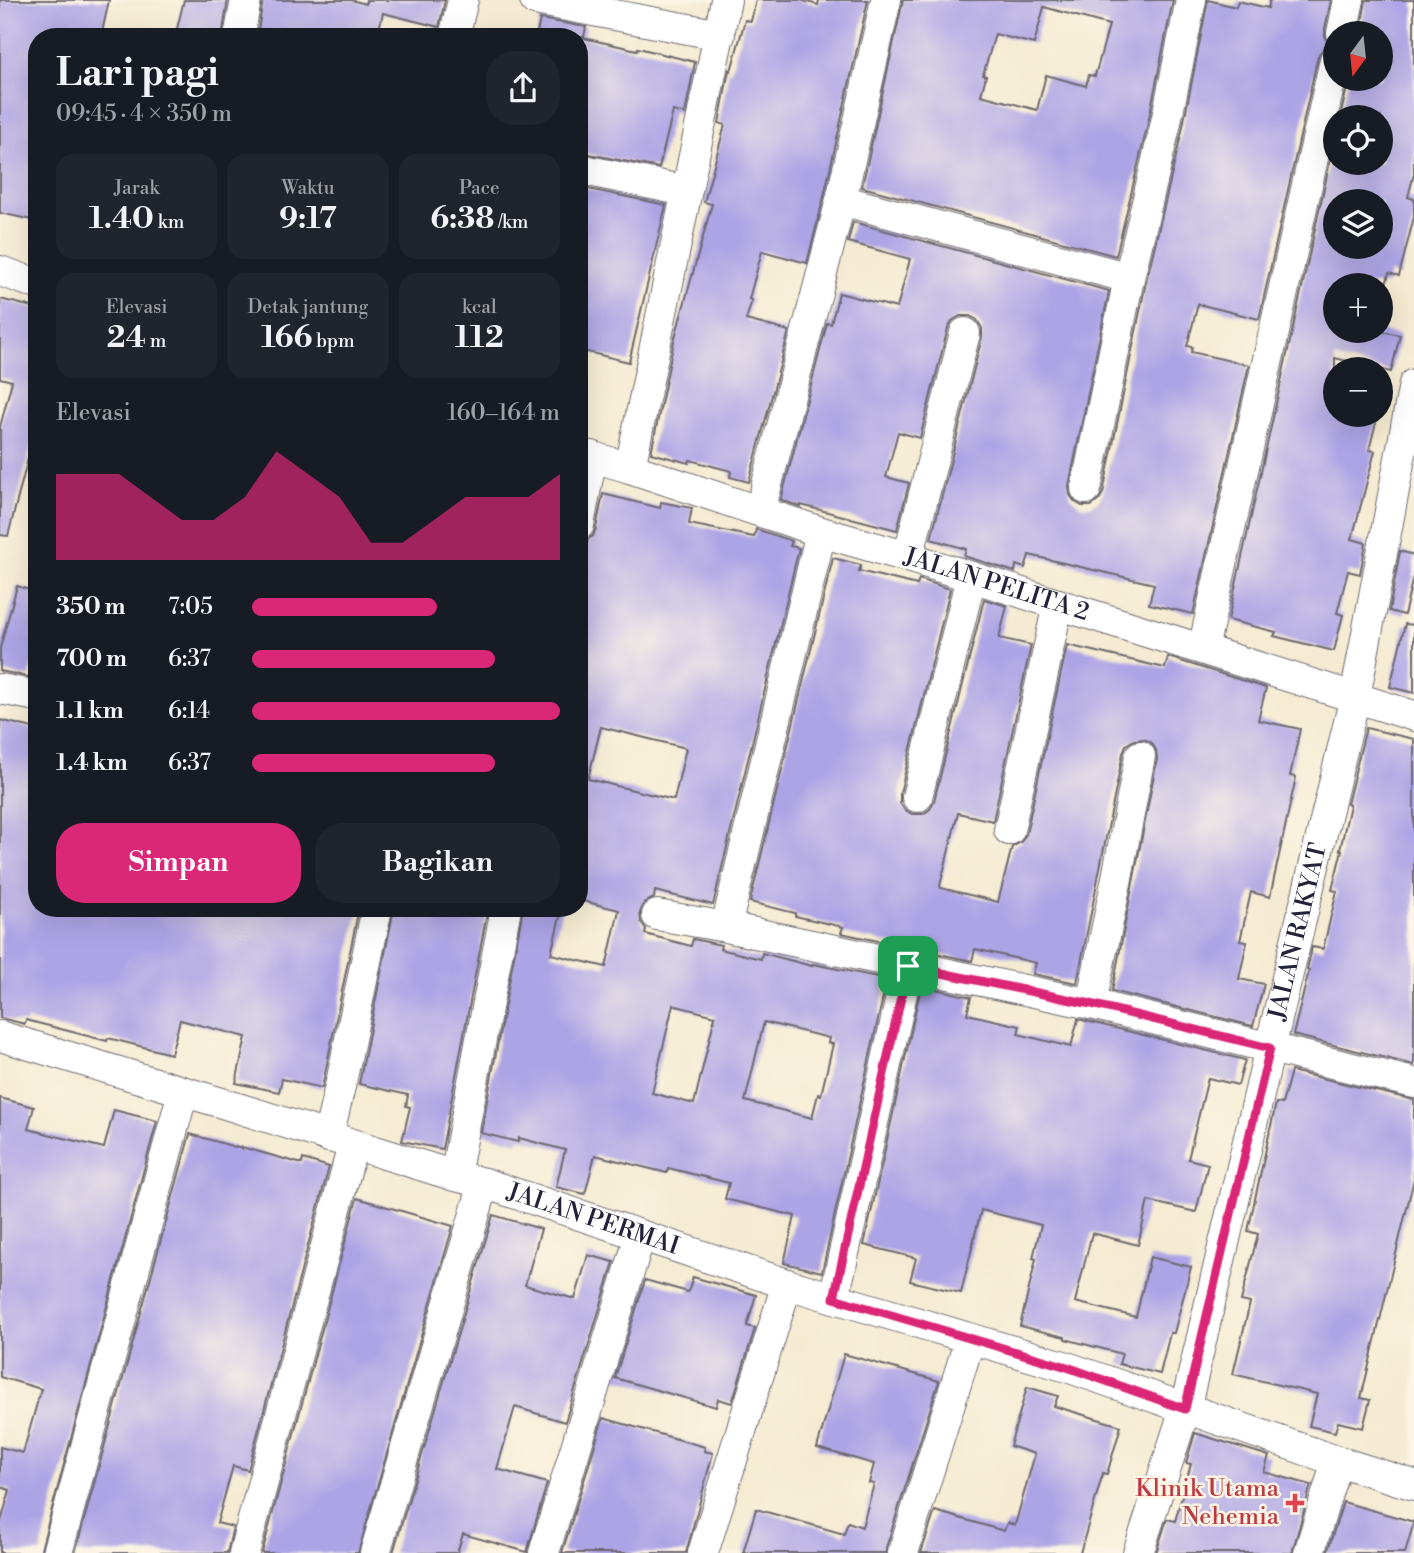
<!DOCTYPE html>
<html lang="id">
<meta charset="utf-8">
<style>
:root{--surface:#171b24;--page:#20242c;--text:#f1f3f6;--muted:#9ea1a6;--accent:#db2777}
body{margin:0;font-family:"Libre Bodoni",serif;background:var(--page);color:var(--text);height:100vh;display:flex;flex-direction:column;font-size:26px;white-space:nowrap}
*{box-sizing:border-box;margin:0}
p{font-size:23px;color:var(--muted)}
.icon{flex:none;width:38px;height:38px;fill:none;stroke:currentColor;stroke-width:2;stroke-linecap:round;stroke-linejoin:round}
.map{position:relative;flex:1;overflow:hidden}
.sheet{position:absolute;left:28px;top:28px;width:560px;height:889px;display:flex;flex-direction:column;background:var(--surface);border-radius:28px;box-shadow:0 7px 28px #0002}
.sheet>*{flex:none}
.needle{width:46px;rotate:195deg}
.controls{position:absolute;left:1323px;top:21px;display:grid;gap:14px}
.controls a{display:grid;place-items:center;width:70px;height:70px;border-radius:50%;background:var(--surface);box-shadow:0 7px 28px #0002;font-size:35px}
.pin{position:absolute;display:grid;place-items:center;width:60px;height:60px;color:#fff;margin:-30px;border-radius:14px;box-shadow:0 4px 10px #0006}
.round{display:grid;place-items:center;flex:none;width:74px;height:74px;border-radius:28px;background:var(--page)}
.headline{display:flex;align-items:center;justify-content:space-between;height:119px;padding:0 28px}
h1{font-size:38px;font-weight:700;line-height:52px}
.stats{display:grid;grid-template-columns:repeat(3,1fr);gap:10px;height:119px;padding:7px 28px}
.stats div{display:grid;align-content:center;border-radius:18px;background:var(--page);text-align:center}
.stats b{font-size:30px;font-weight:700}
.stats small{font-size:19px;font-weight:400}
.stats p{font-size:19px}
.chart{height:196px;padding:14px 28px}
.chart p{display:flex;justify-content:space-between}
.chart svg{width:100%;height:126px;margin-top:7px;fill:var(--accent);opacity:.7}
.cta{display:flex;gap:14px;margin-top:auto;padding:14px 28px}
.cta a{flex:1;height:80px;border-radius:28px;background:var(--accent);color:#fff;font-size:28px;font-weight:700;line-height:80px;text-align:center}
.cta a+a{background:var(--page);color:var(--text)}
ul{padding:0 28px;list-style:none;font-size:23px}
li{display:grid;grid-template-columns:112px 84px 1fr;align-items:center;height:52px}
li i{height:18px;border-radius:9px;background:var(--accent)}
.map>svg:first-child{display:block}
.building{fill:#ada4e6;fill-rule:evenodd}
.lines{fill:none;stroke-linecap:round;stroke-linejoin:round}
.minor-casing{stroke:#6c6870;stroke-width:32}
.minor{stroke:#fff;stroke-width:30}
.route-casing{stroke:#fff;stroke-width:14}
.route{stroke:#db2777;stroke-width:9}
.health-dot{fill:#e0444e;stroke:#fcf5e5;stroke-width:2.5}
.labels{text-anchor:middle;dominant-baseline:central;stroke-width:5;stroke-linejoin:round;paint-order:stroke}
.street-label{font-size:24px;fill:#22223b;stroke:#fcf5e5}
.health-label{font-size:24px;fill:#be3a42;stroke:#fcf5e5;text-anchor:end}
</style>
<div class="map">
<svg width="1414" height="1553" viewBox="0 0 1414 1553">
<rect width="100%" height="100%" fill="#fcf5e5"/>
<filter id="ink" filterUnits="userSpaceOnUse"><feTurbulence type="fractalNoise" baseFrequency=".0143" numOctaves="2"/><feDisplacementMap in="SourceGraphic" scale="14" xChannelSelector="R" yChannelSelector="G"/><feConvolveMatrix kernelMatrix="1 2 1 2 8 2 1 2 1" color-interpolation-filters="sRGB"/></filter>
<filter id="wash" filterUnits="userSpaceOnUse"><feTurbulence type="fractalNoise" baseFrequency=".00686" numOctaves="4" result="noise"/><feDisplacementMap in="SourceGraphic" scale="28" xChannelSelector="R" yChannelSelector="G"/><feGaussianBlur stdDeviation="1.57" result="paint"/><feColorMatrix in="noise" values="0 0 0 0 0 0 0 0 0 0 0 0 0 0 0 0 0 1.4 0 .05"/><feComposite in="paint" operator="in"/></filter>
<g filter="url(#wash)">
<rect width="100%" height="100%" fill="#f5ebd2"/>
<g id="blocks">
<!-- building -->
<g class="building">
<polygon points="0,0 109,0 101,37 37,37 37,221 0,213"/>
<polygon points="184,0 228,0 222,37 175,37"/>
<polygon points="263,0 351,0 366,4 366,0 445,0 439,27 383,13 377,37 321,37 303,32 302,37 257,37"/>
<polygon points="756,0 800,0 818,5 819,0 868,0 824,196 807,263 762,251 749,299 752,300 746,320 789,331 749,482 730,477 731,471 690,460 689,463 651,453 674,341 712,204 704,202 725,125 719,123 729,70 731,71 745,20 751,21"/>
<path d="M903,0H1173L1148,123L1116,256L862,187ZM1044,7L1109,25L1095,76L1089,75L1086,86L1046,75L1037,110L981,95L986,76L983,75L995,34L1034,44Z"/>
<polygon points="1208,0 1236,7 1238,1 1268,8 1270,0 1331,0 1325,29 1325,38 1328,42 1318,56 1259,319 1198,304 1187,346 1192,347 1191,352 1249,365 1193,614 1149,604 1154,584 1029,555 1025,568 1016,565 1015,572 964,556 966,549 931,539 982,337 982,328 977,320 970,316 960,316 952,321 948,328 920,438 898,432 886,477 909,483 897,530 801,505 801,507 781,500 827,323 831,324 839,293 897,308 910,259 848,242 853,222 1109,291 1069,486 1070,495 1075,502 1082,506 1091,506 1099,500 1103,493 1146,282 1182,131"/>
<path d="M1366,0H1414V174L1408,197L1414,199V217L1399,276L1389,273L1386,285H1335V331H1381L1400,335L1391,372L1335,358V415H1378L1369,450L1375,451L1352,539L1366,543L1360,574L1348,571L1337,613L1343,615L1334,651L1274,636L1276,632L1228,620L1335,139V163H1381V117H1340L1349,79H1381V33H1360ZM1335,201H1381V247H1335Z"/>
<polygon points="540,19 586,27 584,37 536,37"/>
<polygon points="579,37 637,50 638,48 695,62 685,114 673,111 659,168 579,152"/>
<polygon points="579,187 666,205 629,362 579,350"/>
<polygon points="0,299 37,308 37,423 8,536 0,535 0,427 12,381 0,378"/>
<path d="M603,494L660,508L661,502L692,508L689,524L754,537L756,529L792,541L790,546L799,548L713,905L655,891L654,898L644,903L640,913L641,922L646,929L645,934L691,946L693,939L721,945L720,949L761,959L762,953L812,966L813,964L887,979L822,1272L784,1263L795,1216L725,1199L729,1183L668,1168L667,1173L595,1155L585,1194L556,1187L565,1150L519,1138L518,1142L481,1133L523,908H562L551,954L606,967L619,910L579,900V576L588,539L593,536L596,528ZM601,727L686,748L674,800L588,779ZM673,1005L715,1016L694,1104L652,1093ZM764,1022L829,1038L828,1043L833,1044L821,1095L818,1094L812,1118L745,1101Z"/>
<polygon points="1400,551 1414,555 1414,573 1404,615 1389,611"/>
<polygon points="833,558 861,565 859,571 917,585 919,579 950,589 900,793 900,803 904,809 912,814 923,814 930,809 934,801 984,599 1007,606 999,638 1031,645 993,821 958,813 940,886 941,888 998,902 1012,847 1021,842 1026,834 1067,645 1165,668 1168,657 1266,688 1258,720 1300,729 1290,776 1296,777 1270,897 1251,892 1240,941 1247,942 1239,979 1264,984 1253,1026 1112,991 1157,759 1156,750 1151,742 1144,739 1134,740 1126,745 1123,753 1077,983 1033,974 1036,963 975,949 972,961 841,933 843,927 795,916 795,913 750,902"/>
<polygon points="17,586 37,592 37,651 29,677 0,671 0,648"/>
<polygon points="1405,624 1414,625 1414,693 1390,687"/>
<polygon points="0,720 37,729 37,908 359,908 322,1088 282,1079 279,1092 236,1083 246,1037 180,1020 171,1054 108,1038 107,1041 26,1020 25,1024 0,1018"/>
<polygon points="1366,728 1414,739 1414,1065 1293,1035 1309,971 1307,970 1312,947 1323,949 1337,891 1332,890 1342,850 1340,850 1350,805 1347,804"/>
<polygon points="394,908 488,908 442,1149 402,1141 410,1107 406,1106 408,1095 359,1084"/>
<polygon points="921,986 971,997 967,1014 1020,1026 1018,1034 1071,1047 1078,1019 1245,1060 1238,1085 1208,1078 1188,1159 1208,1164 1196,1212 1148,1201 1138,1245 1092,1233 1075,1302 1136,1317 1150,1257 1191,1267 1174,1333 1170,1333 1160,1374 1119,1364 1122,1354 1065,1339 1065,1337 1020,1326 1036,1259 1033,1258 1041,1225 981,1210 961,1293 910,1281 916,1258 864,1245"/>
<polygon points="1291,1071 1414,1100 1414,1179 1361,1398 1370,1400 1363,1428 1338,1422 1335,1432 1309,1426 1317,1394 1233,1374 1250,1303 1241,1301 1258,1234 1248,1231 1276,1103 1282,1104"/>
<polygon points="0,1098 34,1107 28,1129 104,1148 114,1110 157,1121 40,1553 0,1553 0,1525 10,1490 0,1487 0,1447 23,1453 41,1389 0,1377"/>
<polygon points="190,1134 242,1149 242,1147 302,1164 303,1159 329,1167 248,1470 233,1466 217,1523 233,1527 227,1553 75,1553"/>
<polygon points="357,1198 453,1226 358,1553 262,1553"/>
<polygon points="493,1215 541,1229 525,1285 575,1299 588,1255 614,1262 565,1422 515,1407 497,1469 547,1483 527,1552 463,1534 457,1553 393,1553"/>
<polygon points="693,1277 756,1295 747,1326 755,1328 732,1403 718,1399 716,1407 615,1378 645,1280 688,1292"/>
<polygon points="844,1354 939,1381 886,1548 886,1553 743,1553 756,1509 844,1534 848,1522 862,1527 874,1484 869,1483 874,1464 817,1448"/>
<polygon points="1027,1387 1058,1396 1054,1406 1121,1426 1107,1474 1103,1473 1080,1553 921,1553 935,1511 1004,1531 1007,1523 1015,1525 1035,1454 1010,1446"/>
<polygon points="603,1418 705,1447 704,1451 713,1453 686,1553 562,1553"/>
<polygon points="1195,1433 1269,1456 1264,1472 1311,1485 1292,1553 1156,1553 1167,1519 1175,1521 1191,1464 1186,1463"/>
<polygon points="1343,1502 1414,1522 1405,1553 1327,1553"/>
</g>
</g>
</g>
<g filter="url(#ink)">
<use href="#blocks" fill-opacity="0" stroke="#6c6870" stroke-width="2"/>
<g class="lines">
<!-- minor casing -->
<g class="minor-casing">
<g id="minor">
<polyline points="535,0 720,35"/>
<polyline points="1342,33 1349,0"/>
<polyline points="239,37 246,0"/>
<polyline points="454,37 463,0"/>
<polyline points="579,169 686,191"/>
<polyline points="841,200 1129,278"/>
<polyline points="0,271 37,284"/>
<path id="s1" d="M579,453L630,468L821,532L908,557L1414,716"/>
<polyline points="630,468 726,0"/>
<polyline points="1086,489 1129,278 1165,127 1191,0"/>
<polyline points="760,511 841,200 886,0"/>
<polyline points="579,525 592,456"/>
<polyline points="908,557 965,333"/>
<polyline points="1203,649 1335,60"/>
<polyline points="0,689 37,696"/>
<polyline points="917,797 971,577"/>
<polyline points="1009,830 1058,604"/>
<polyline points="657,915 726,927 1091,1004 1414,1083"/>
<polyline points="726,927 821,532"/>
<polyline points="1091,1004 1117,878 1140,756"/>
<path id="s2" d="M0,1036L222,1103L455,1176L484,1183L787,1284L1067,1367L1337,1461L1414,1485"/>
<polyline points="328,1137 342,1078 377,908"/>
<polyline points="455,1176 506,908"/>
<polyline points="834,1298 908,966"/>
<polyline points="57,1553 183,1092"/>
<polyline points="244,1553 353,1145"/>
<polyline points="375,1553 484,1183"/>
<polyline points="544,1553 640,1236"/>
<polyline points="703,1553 787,1284"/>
<polyline points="903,1553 970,1339"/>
<path id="s3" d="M1138,1553L1185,1409L1270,1048L1355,697L1414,384"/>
<polyline points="1309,1553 1337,1461"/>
</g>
</g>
<!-- minor -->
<use href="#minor" class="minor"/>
</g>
</g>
<g class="lines" filter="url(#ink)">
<!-- route casing -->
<g class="route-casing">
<polygon id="route" points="908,966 1091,1004 1270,1048 1185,1409 1067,1367 834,1298"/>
</g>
<!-- route -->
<use href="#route" class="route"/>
</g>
<!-- markers -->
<path class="health-dot" d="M1291.5 1492.5h7v7h7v7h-7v7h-7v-7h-7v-7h7z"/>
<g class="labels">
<!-- street labels -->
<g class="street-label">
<text stroke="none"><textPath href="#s1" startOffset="438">JALAN PELITA 2</textPath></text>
<text stroke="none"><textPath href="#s3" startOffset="642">JALAN RAKYAT</textPath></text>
<text stroke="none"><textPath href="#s2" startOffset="621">JALAN PERMAI</textPath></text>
</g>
<!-- health labels -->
<g class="health-label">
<text x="1279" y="1489">Klinik Utama<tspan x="1279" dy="28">Nehemia</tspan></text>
</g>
</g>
</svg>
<div class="controls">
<a><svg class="needle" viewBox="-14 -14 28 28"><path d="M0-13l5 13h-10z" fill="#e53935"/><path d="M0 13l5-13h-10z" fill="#9ea1a6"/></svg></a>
<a><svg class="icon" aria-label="locate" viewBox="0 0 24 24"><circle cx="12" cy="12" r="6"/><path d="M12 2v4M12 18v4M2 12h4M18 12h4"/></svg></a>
<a><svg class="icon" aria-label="layers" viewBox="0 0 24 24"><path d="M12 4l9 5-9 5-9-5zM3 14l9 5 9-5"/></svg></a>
<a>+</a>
<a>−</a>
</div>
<div class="pin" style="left:908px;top:966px;background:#1e9e55"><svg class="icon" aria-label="arrive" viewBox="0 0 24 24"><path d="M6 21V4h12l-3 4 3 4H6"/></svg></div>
<section class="sheet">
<div class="headline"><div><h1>Lari pagi</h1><p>09:45 · 4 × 350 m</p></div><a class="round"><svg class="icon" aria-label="share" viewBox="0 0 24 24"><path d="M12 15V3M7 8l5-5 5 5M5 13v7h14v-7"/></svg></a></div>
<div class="stats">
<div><p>Jarak</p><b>1.40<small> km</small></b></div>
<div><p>Waktu</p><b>9:17</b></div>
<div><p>Pace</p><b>6:38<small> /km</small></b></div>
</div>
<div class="stats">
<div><p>Elevasi</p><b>24<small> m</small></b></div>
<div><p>Detak jantung</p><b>166<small> bpm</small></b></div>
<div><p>kcal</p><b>112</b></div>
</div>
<div class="chart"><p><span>Elevasi</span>160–164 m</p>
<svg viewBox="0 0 160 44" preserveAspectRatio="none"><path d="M0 44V14L10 14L20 14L30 22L40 30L50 30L60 22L70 6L80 14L90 22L100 38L110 38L120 30L130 22L140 22L150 22L160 14V44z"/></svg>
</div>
<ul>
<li><b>350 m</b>7:05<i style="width:60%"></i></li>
<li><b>700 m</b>6:37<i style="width:79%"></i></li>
<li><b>1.1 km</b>6:14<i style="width:100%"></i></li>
<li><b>1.4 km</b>6:37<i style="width:79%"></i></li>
</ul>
<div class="cta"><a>Simpan</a><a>Bagikan</a></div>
</section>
</div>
